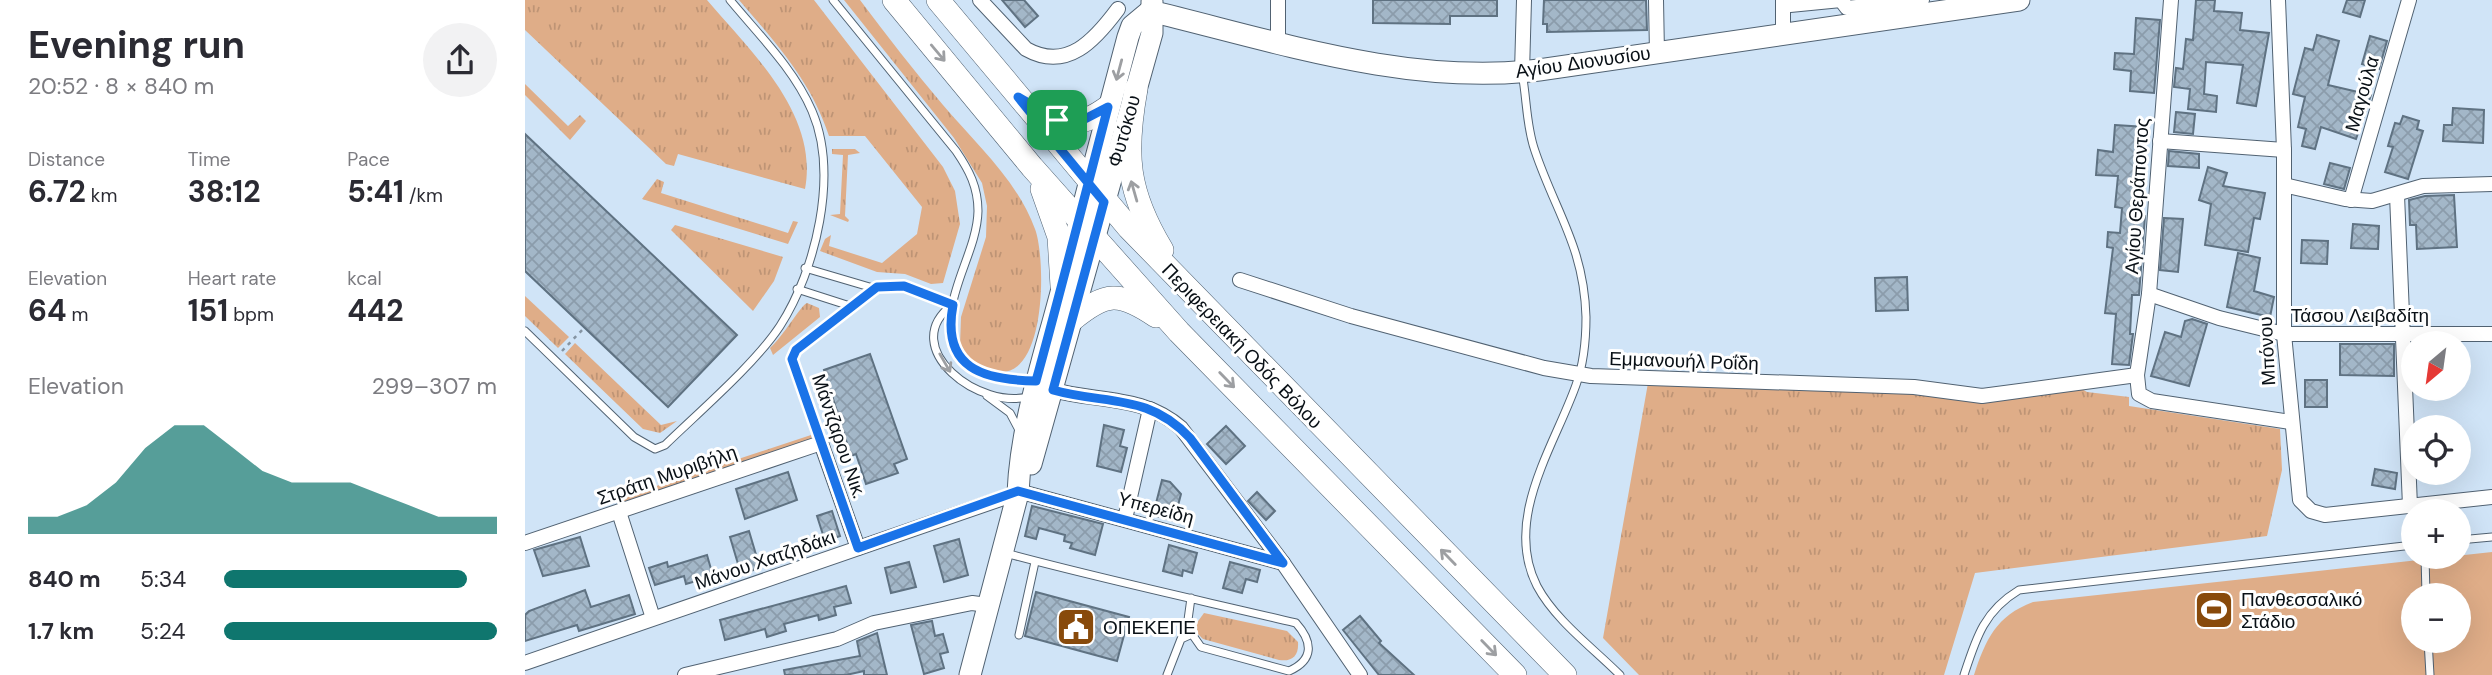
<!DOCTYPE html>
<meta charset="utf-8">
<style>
:root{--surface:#fff;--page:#f2f2f3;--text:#2b2b33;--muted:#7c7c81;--accent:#0f766e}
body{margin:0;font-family:"DM Sans",sans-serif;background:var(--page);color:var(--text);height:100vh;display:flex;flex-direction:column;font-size:26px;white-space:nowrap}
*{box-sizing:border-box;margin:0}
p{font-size:23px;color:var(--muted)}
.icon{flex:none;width:38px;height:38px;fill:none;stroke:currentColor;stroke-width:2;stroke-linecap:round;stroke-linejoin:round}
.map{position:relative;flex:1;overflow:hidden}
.drawer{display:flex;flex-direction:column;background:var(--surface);width:525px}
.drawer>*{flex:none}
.needle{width:46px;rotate:209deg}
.fabs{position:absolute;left:1876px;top:331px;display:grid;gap:14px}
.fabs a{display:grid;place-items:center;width:70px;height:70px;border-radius:50%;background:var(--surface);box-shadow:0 7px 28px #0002;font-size:35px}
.pin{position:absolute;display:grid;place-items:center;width:60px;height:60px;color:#fff;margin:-30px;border-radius:14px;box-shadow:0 4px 10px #0006}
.round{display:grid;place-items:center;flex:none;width:74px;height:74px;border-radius:37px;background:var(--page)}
.head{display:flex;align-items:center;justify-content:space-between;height:119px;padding:0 28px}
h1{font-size:38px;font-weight:700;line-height:52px}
.metrics{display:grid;grid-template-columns:repeat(3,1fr);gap:10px;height:119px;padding:7px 28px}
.metrics div{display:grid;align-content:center}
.metrics b{font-size:30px;font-weight:700}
.metrics small{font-size:19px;font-weight:400}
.metrics p{font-size:19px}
.chart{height:196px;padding:14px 28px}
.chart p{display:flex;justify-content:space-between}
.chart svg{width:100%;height:126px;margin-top:7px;fill:var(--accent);opacity:.7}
ul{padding:0 28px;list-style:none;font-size:23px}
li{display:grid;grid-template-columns:112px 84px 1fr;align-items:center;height:52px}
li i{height:18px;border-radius:9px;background:var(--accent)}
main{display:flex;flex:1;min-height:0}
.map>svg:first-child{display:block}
.grass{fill:url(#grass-tufts)}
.pitch{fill:#dfad88;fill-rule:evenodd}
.building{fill:url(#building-cross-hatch);stroke:#5f7282;stroke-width:2}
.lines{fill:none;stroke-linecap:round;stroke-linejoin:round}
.lane-casing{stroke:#516272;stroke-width:9}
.street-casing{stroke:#516272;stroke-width:16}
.secondary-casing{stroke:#516272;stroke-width:23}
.primary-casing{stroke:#516272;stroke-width:24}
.path{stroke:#8594a2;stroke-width:2.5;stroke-dasharray:3.5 5;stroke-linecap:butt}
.lane{stroke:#fff;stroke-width:7}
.street{stroke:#fff;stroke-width:14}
.secondary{stroke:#fff;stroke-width:21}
.primary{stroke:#fff;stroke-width:23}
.oneway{stroke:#9d9fa2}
.route-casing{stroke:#fff;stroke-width:14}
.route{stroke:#1a73e8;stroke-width:9}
.labels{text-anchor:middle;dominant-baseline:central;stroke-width:6;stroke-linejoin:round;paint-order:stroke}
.street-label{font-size:19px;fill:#091016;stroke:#fff}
.poi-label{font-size:19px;fill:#091016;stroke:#fff;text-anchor:start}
</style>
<main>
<section class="drawer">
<div class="head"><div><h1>Evening run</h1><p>20:52 · 8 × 840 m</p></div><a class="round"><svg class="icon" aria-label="share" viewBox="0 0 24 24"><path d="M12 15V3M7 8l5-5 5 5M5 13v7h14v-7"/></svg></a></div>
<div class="metrics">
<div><p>Distance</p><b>6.72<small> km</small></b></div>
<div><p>Time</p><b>38:12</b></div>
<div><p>Pace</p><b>5:41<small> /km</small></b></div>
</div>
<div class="metrics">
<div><p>Elevation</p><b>64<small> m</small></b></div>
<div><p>Heart rate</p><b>151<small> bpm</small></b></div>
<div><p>kcal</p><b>442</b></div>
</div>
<div class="chart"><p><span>Elevation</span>299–307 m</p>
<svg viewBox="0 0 160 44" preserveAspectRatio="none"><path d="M0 44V38L10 38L20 34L30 26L40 14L50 6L60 6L70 14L80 22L90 26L100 26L110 26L120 30L130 34L140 38L150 38L160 38V44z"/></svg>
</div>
<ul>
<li><b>840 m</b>5:34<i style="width:89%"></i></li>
<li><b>1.7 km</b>5:24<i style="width:100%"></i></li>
</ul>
</section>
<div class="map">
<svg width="1967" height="675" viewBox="0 0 1967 675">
<defs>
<pattern id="grass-tufts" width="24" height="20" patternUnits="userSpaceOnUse" patternTransform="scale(1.75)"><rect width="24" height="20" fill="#dfad88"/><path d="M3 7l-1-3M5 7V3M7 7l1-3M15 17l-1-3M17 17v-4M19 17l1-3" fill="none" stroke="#be9475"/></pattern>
<pattern id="building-cross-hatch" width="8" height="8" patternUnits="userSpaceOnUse" patternTransform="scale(1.75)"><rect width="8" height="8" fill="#a3b7c8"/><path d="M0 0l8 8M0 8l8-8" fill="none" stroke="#8b9cab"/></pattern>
</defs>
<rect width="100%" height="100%" fill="#d0e4f7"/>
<!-- grass -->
<g class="grass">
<path d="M0,0H182C226,52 294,114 280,189L153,154L149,166L141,164L0,30Z"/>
<path d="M214,0H289L418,167L430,191L435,224L418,283L406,284L380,274L352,272L295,251L300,239L306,235L304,246L357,263L392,234L397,207L340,136H304C286,81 251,43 214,0Z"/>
<path d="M319,0H335C362,36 389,71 418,105C451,144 492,180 510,229C521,258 522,379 472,372C454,370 445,360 435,345L436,317L461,237L462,206L457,183L429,138Z"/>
<polygon points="0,84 43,126 55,115 61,121 45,140 0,95"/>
<polygon points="307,149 330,149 335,153 323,155 320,216 324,220 323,222 305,215 315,214 318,155 307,154"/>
<polygon points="132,179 139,182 136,193 263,233 268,221 273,222 263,244 117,199"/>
<polygon points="150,225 258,257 249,281 228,311 146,230"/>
<polygon points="0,296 44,337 33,348 0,316"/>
<path d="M282,303L294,308L295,317L248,355L245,348C257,338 276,305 282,303Z"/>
<polygon points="50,343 136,425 152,421 135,433 118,429 40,354"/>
<polygon points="1123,383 1417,392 1555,388 1562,392 1604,397 1604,406 1755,429 1757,470 1742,536 1450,573 1419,675 1114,675 1078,638"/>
<polygon points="286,435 287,441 94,505 92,499"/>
<path d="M679,613L762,631L773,642C774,655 768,662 754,660L678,639L673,634L671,624Z"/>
</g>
<!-- pitch -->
<path class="pitch" d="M1967,552V675H1449C1461,639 1471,616 1508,602ZM1888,595H1934V640H1888Z"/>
<!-- building -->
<g class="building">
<polygon points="477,0 499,0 513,16 500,27"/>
<polygon points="848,0 972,0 972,16 925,16 925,24 848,23"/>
<polygon points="1019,0 1121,0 1122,30 1022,32 1022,24 1018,24"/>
<polygon points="1671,0 1690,0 1689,11 1717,13 1715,30 1744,33 1731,106 1712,103 1718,65 1681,62 1679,94 1692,96 1691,112 1663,109 1665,89 1649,87 1651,68 1658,69 1661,39 1668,40"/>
<polygon points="1822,0 1840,0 1835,17 1818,12"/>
<polygon points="1611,18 1635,20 1629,93 1605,91 1606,71 1589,69 1590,53 1609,54"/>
<polygon points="1792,35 1814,41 1803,85 1846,95 1831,139 1796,127 1790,149 1777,146 1781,129 1773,127 1780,97 1768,94 1780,48 1788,50"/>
<polygon points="1845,36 1862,41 1854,69 1837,64"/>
<polygon points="1928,108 1959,110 1958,143 1918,141 1919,125 1927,125"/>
<polygon points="1651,112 1670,114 1668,134 1649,132"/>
<polygon points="1878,116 1894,121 1892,129 1898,131 1883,179 1860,172 1868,147 1863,146 1870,123 1875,124"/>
<polygon points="1590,125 1621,127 1619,150 1615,150 1611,197 1617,197 1615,216 1620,216 1614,295 1607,295 1605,334 1608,334 1604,365 1587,364 1591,314 1580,313 1588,248 1582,247 1583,232 1595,233 1597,208 1590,207 1593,176 1571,175 1573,150 1588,152"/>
<polygon points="0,134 212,335 143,407 0,271"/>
<polygon points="1644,151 1674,154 1674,168 1643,166"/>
<polygon points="1805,163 1825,168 1819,189 1799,184"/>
<polygon points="1683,167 1702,173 1698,186 1740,193 1735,219 1729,218 1723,252 1680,245 1686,204 1674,200"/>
<polygon points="1929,195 1932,247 1892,249 1891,225 1885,225 1884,200 1900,196"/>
<polygon points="1639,218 1658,219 1653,272 1635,270"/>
<polygon points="1828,224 1854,226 1853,249 1826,248"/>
<polygon points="1777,240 1803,241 1802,264 1776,263"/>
<polygon points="1713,253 1735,258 1729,291 1749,297 1745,317 1702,307"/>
<polygon points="1382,277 1383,310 1351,311 1350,278"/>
<polygon points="1667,319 1682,324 1664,386 1626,376 1640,332 1656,337 1660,321"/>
<polygon points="1815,344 1869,344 1869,376 1815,375"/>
<polygon points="345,354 382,459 369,464 373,473 341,484 331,454 326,456 299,370"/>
<rect x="1780" y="380" width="22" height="27"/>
<polygon points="579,425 599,430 595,446 602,448 596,472 572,466"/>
<polygon points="701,426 720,446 701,464 682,444"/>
<polygon points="1850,469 1872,473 1870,489 1847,485"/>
<polygon points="263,472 272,500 220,519 211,489"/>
<polygon points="637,480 645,482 656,494 649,521 628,515"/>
<polygon points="732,492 750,511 741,520 723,501"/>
<polygon points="507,506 578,524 570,555 545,548 547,543 539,541 540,535 514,528 511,539 500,536"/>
<polygon points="307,511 315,536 300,541 292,516"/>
<polygon points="224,531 235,568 216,574 205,537"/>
<polygon points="55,537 64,566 18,576 9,550"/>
<polygon points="434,539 443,575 419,582 409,546"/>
<polygon points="644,545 672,553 667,573 658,570 657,576 638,571"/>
<polygon points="182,555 188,576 161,584 159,576 130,585 124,568 142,562 143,567"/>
<polygon points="384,562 391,587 366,593 360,568"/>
<polygon points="705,562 735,570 732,582 721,579 717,593 698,588"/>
<polygon points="321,586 326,603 309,607 311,615 294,620 293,615 259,624 261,631 242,637 240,629 200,640 195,620"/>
<polygon points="60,590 66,607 104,595 110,614 54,631 52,625 0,641 0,615 4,611"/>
<polygon points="511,592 604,617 592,661 500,636"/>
<polygon points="835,616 856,641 854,643 889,675 854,675 818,630"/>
<polygon points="407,621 410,636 418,634 423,652 415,654 419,668 399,674 386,625"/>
<polygon points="352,633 362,675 339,675 339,671 321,675 260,675 259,670 335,656 332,641"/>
</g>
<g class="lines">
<!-- lane casing -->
<g class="lane-casing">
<g id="lane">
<path d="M308,0L431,151C444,170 453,187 453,211C452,258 409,305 433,351C448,381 480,380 508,381"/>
<path d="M997,73C1002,99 1001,126 1010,151C1031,213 1059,247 1061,317C1061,340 1059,363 1051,385C1029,447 978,519 1012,586C1030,620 1068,648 1095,675"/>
<polyline points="280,268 348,288"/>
<polyline points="272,289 325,306"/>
<path d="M427,305C371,348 456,412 506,396"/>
<path d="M0,331L109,437L130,449L140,445C174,412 230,364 255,326C291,270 314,174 287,111C269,69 234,35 205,0"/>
<polyline points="462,396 485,413 494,430"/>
<polyline points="296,443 267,359 271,350 352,287 378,286 428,305"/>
<polyline points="1934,540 1967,537"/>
<path d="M480,553C576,579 674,600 771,623C788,642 789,660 764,671L676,647L662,627L666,598"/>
<polyline points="1900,556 1901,595"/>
<polyline points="494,635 510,562"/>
<polyline points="1903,640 1905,675"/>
<polyline points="642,675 656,639 665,635"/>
<path d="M1439,675C1451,638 1459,611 1494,590L1888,545"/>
</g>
</g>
<!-- street casing -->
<g class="street-casing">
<g id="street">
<path d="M455,0L501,49C542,72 570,40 593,9"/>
<polyline points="1131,0 1132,53"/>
<polyline points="1258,0 1258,34"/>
<polyline points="1265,0 1265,5 1316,0"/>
<polyline points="1316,0 1322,8 1397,0"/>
<polyline points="1646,0 1624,294 1612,375 1614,394 1627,401 1766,422"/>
<polyline points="1753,0 1759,150 1759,334 1775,500 1786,511 1800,515 1967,497"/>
<polyline points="753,42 753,0"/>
<polyline points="997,72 999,0"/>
<polyline points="1635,141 1759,150"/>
<polyline points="1759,185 1820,199 1847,201 1898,186 1967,184"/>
<polyline points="1872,195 1885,506"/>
<polyline points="1826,200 1884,0"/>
<polyline points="715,280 826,316 1019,368 1066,376 1389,387 1457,396 1612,375"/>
<polyline points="1624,294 1694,318 1759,334 1967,334"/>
<path d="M528,390C572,402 619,395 656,428L758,563L835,675"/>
<polyline points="493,491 758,563"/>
<polyline points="94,512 128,618"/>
<polyline points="600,519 625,409"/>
<polyline points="0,543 296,443 333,548"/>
<polyline points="0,663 493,493"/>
<polyline points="160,675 312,639 349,623 447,603 462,605"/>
</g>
</g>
<!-- secondary casing -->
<g class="secondary-casing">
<g id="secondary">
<path d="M625,11C750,41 883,86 1014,70L1494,0"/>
<polyline points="506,464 627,33 627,2"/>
<path d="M445,675L493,493C496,422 520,355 538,285C559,202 581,120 603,37L607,26L625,11"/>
</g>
</g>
<!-- primary casing -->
<g class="primary-casing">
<g id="primary">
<polyline points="369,0 507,167 654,332 990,675"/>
<polyline points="413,0 604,228 1040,675"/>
<path d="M611,89C599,155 602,192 637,250"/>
<path d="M507,106C539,125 551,130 583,107"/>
<polyline points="517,189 534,237 537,286"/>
<path d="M548,319C581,292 594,291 631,316"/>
</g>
</g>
<!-- path -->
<polyline class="path" points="37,351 59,328"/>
<!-- lane -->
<use href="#lane" class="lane"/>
<!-- street -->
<use href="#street" class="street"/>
<!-- secondary -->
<use href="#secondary" class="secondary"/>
<!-- primary -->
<use href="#primary" class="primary"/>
</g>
<!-- one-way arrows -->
<defs><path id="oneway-shaft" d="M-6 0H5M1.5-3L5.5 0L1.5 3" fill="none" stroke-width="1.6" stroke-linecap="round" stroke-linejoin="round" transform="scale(1.75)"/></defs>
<g class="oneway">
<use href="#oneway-shaft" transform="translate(413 53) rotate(50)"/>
<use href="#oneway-shaft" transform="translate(594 70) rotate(105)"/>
<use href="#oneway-shaft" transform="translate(609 191) rotate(-106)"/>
<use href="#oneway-shaft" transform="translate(420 363) rotate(60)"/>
<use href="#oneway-shaft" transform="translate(702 380) rotate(46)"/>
<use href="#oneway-shaft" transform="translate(923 557) rotate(-134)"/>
<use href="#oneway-shaft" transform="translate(964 648) rotate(46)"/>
</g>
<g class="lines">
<!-- route casing -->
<g class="route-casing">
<path id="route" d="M532,120L554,122L583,107C559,199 536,290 511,381C459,380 416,369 428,305L379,286L352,287L271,350L267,359L333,548L493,491L758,563L665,438C623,393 581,405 528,390L579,202C550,167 521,132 493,97L532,120"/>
</g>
<!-- route -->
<use href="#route" class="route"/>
</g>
<!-- icons -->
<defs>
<g id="stadium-square" transform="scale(2.0125)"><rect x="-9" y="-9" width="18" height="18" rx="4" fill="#884a0b" stroke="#fff"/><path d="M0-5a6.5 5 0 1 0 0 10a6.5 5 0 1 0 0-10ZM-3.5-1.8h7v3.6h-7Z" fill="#fff"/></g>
<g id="civic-square" transform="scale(2.0125)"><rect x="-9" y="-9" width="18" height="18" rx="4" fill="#884a0b" stroke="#fff"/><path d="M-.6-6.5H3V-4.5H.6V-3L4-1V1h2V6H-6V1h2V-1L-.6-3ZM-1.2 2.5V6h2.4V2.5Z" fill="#fff"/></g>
</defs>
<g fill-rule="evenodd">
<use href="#stadium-square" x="1689" y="610"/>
<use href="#civic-square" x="551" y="627"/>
</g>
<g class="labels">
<!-- street labels -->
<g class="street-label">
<text transform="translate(1058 62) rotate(-8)">Αγίου Διονυσίου</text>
<text transform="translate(1837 94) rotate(-74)">Μαγούλα</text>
<text transform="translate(599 131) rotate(-74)">Φυτόκου</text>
<text transform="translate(1612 196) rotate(-86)">Αγίου Θεράποντος</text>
<text x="1835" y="315">Τάσου Λειβαδίτη</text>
<text transform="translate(717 346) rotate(46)">Περιφερειακή Οδός Βόλου</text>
<text transform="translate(1742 351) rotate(-93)">Μπόνου</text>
<text transform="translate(1159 361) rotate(2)">Εμμανουήλ Ροΐδη</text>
<text transform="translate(314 436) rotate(71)">Μάντζαρου Νικ.</text>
<text transform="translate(142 475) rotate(-19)">Στράτη Μυριβήλη</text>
<text transform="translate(631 508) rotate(15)">Υπερείδη</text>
<text transform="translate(240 560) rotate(-19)">Μάνου Χατζηδάκι</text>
</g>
<!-- poi labels -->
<g class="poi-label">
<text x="1716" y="599">Πανθεσσαλικό<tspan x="1716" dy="22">Στάδιο</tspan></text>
<text x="578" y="627">ΟΠΕΚΕΠΕ</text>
</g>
</g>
</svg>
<div class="fabs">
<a><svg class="needle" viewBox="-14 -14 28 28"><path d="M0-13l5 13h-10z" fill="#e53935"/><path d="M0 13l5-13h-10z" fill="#7c7c81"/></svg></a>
<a><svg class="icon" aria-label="locate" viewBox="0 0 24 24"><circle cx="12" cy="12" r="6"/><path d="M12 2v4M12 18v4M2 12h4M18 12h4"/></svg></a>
<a>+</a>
<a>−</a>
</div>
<div class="pin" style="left:532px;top:120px;background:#1e9e55"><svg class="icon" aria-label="arrive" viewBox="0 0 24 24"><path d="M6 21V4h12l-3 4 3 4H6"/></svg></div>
</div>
</main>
